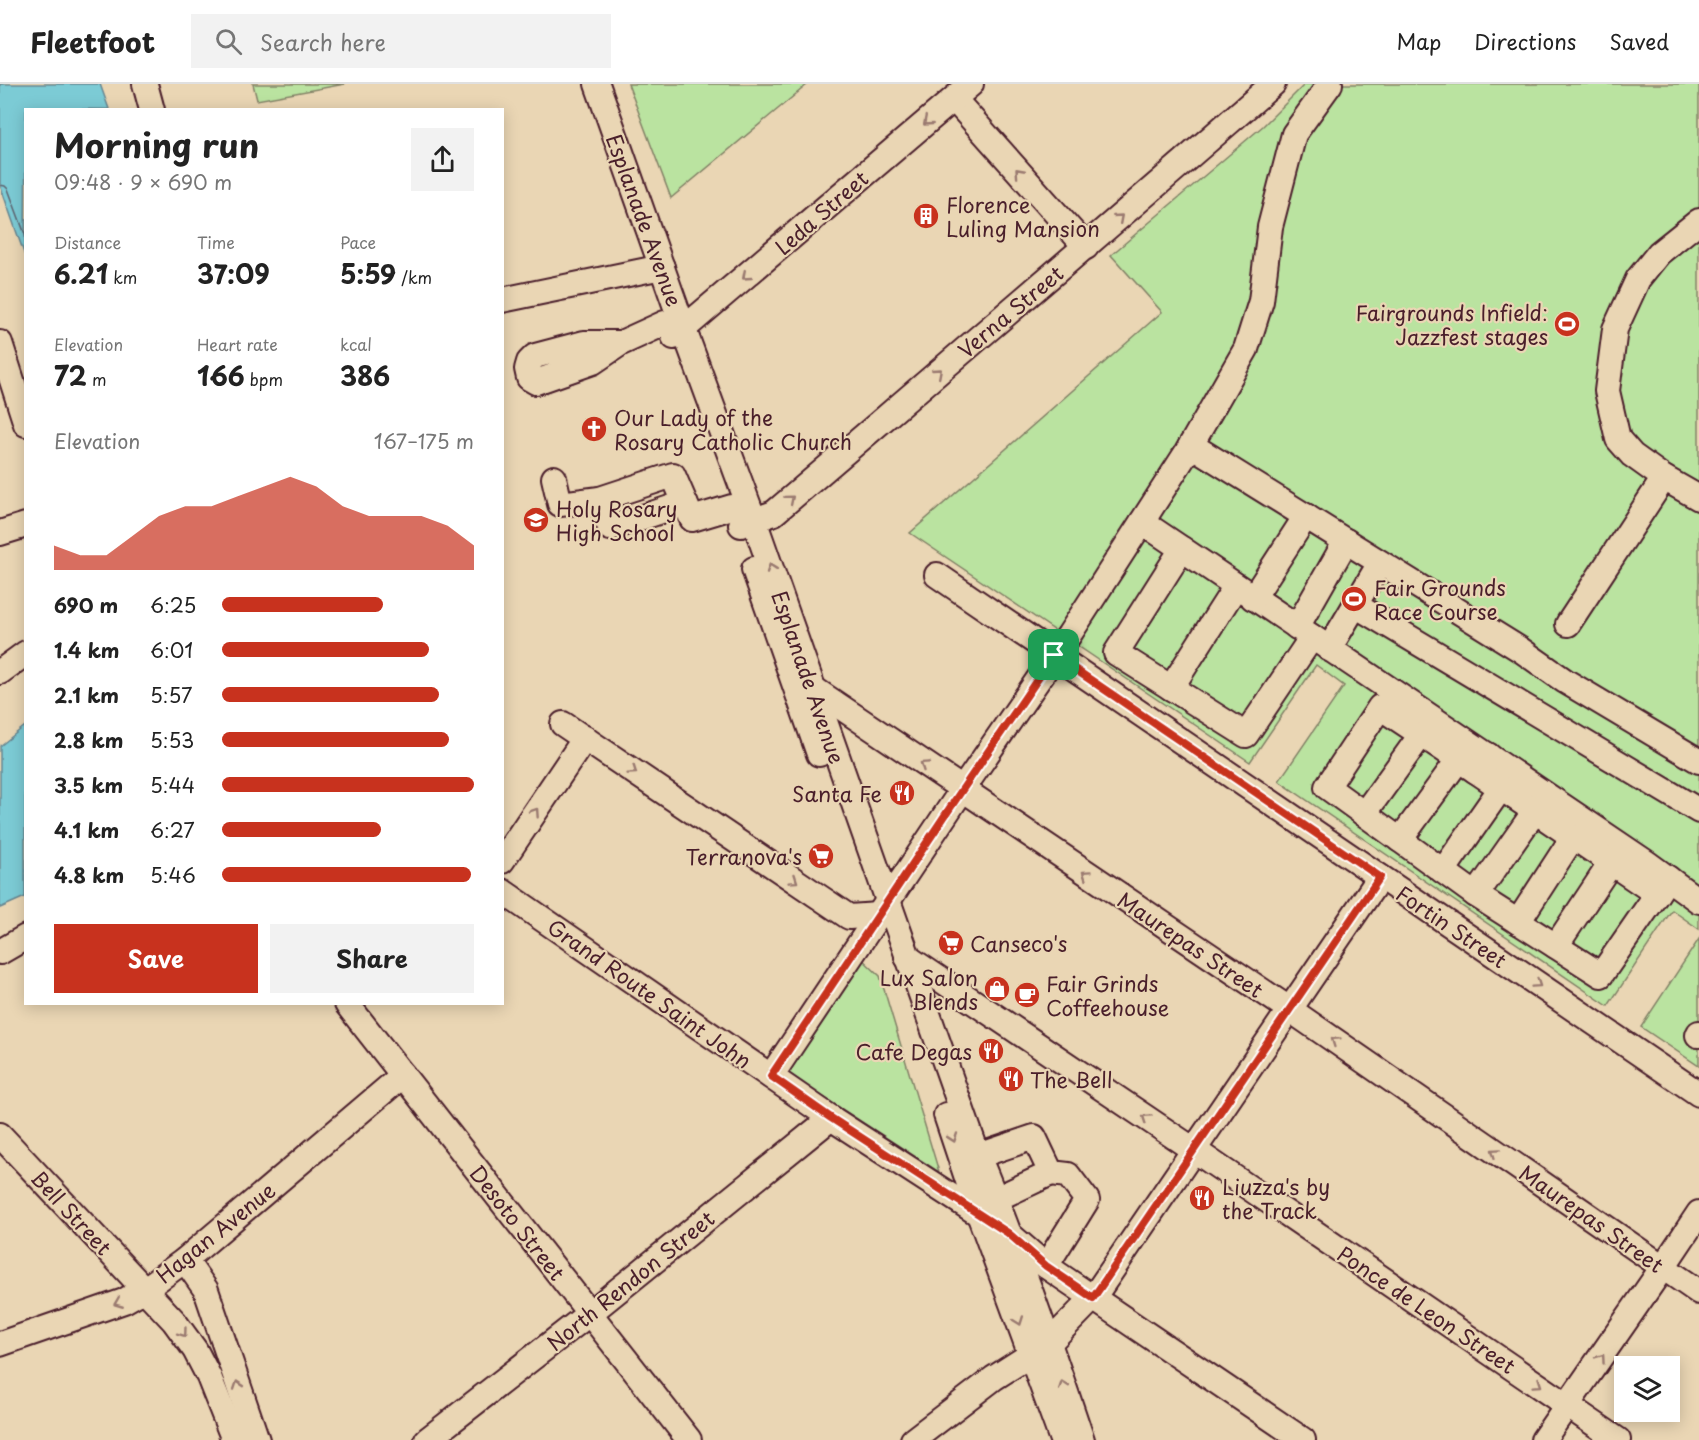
<!DOCTYPE html>
<meta charset="utf-8">
<style>
:root{--surface:#fff;--page:#f2f2f2;--text:#222;--muted:#767676;--line:#e0e0e0;--accent:#c8321e}
body{margin:0;font-family:"Playpen Sans",sans-serif;background:var(--page);color:var(--text);height:100vh;display:flex;flex-direction:column;font-size:22px;white-space:nowrap}
*{box-sizing:border-box;margin:0}
p{font-size:20px;color:var(--muted)}
.icon{flex:none;width:33px;height:33px;fill:none;stroke:currentColor;stroke-width:2;stroke-linecap:round;stroke-linejoin:round}
.map{position:relative;flex:1;overflow:hidden}
.side{position:absolute;left:24px;top:24px;width:480px;height:897px;display:flex;flex-direction:column;background:var(--surface);border-radius:0px;box-shadow:0 3px 15px #0003}
.side>*{flex:none}
.controls{position:absolute;left:1614px;top:1272px;display:grid;gap:12px}
.controls a{display:grid;place-items:center;width:66px;height:66px;border-radius:0px;background:var(--surface);box-shadow:0 3px 15px #0003;font-size:30px}
.pin{position:absolute;display:grid;place-items:center;width:51px;height:51px;color:#fff;margin:-26px;border-radius:12px;box-shadow:0 3px 9px #0006}
.round{display:grid;place-items:center;flex:none;width:63px;height:63px;border-radius:0px;background:var(--page)}
.overview{display:flex;align-items:center;justify-content:space-between;height:102px;padding:0 30px}
h1{font-size:33px;font-weight:700;line-height:45px}
.figures{display:grid;grid-template-columns:repeat(3,1fr);gap:9px;height:102px;padding:6px 30px}
.figures div{display:grid;align-content:center}
.figures b{font-size:26px;font-weight:700}
.figures small{font-size:16px;font-weight:400}
.figures p{font-size:16px}
.chart{height:168px;padding:12px 30px}
.chart p{display:flex;justify-content:space-between}
.chart svg{width:100%;height:108px;margin-top:6px;fill:var(--accent);opacity:.7}
.cta{display:flex;gap:12px;margin-top:auto;padding:12px 30px}
.cta a{flex:1;height:69px;border-radius:0px;background:var(--accent);color:#fff;font-size:24px;font-weight:700;line-height:69px;text-align:center}
.cta a+a{background:var(--page);color:var(--text)}
ul{padding:0 30px;list-style:none;font-size:20px}
li{display:grid;grid-template-columns:96px 72px 1fr;align-items:center;height:45px}
li i{height:15px;border-radius:8px;background:var(--accent)}
header{display:flex;align-items:center;gap:36px;box-sizing:border-box;height:84px;padding:0 30px;background:var(--surface);border-bottom:2px solid var(--line)}
header strong{font-size:28px}
nav{display:flex;gap:33px;margin-inline-start:auto;font-size:21px}
.search{width:420px;height:54px;background:var(--page);display:flex;align-items:center;gap:15px;box-sizing:border-box;padding:0 21px;border-radius:0px;color:var(--muted);font-size:22px}
.map>svg:first-child{display:block}
.green{fill:#bae3a0;stroke:#828166;stroke-width:1.5}
.water{fill:#7bcbd5;stroke:#678691;stroke-width:1.5}
.lines{fill:none;stroke-linecap:round;stroke-linejoin:round}
.shore{stroke:#5e646f;stroke-width:1.5}
.minor-casing{stroke:#4a1f2b;stroke-width:28}
.minor{stroke:#ead6b4;stroke-width:24}
.oneway{stroke:#9a7a70}
.route-casing{stroke:#fff;stroke-width:12}
.route{stroke:#c8321e;stroke-width:8}
.labels{text-anchor:middle;dominant-baseline:central;stroke-width:4.5;stroke-linejoin:round;paint-order:stroke}
.poi-label{font-size:21px;fill:#4a1f2b;stroke:#ead6b4;text-anchor:start}
.street-label{font-size:21px;fill:#4a1f2b;stroke:#ead6b4}
</style>
<header>
<strong>Fleetfoot</strong>
<div class="search"><svg class="icon" aria-label="search" viewBox="0 0 24 24"><circle cx="10" cy="10" r="6"/><path d="M15 15l6 6"/></svg>Search here</div>
<nav><a>Map</a><a>Directions</a><a>Saved</a></nav>
</header>
<div class="map">
<svg width="1699" height="1356" viewBox="0 0 1699 1356">
<rect width="100%" height="100%" fill="#ead6b4"/>
<filter id="ink" filterUnits="userSpaceOnUse"><feTurbulence type="fractalNoise" baseFrequency=".0167" numOctaves="2"/><feDisplacementMap in="SourceGraphic" scale="12" xChannelSelector="R" yChannelSelector="G"/><feConvolveMatrix kernelMatrix="1 2 1 2 8 2 1 2 1" color-interpolation-filters="sRGB"/></filter>
<g filter="url(#ink)">
<!-- green -->
<g class="green">
<polygon points="253,0 345,0 257,16"/>
<polygon points="628,0 808,0 671,114"/>
<polygon points="1305,0 1699,0 1699,845 1672,826 1608,922 1279,697 1344,602 1316,581 1250,678 910,449 1162,228 1111,171 1263,42"/>
<polygon points="1699,855 1699,982 1641,943"/>
<polygon points="861,874 880,892 939,1088 783,987"/>
</g>
<!-- water -->
<g class="water">
<polygon points="0,0 100,0 109,25 26,26 25,172 0,101"/>
<polygon points="25,642 25,813 0,824 0,662"/>
</g>
<g class="lines">
<!-- shore -->
<polyline class="shore" points="0,101 5,102 8,105 26,153"/>
<!-- minor casing -->
<g class="minor-casing">
<g id="minor">
<polyline points="145,0 152,26"/>
<path d="M597,0L684,246L754,436L978,1072C1017,1165 1050,1260 1082,1356"/>
<polyline points="954,15 1086,163"/>
<polyline points="1699,137 1659,169 1638,195 1615,245 1607,307 1618,355 1632,371 1664,394 1699,414"/>
<polyline points="502,216 662,183"/>
<polyline points="674,253 971,0"/>
<polyline points="0,259 26,340"/>
<polyline points="621,259 584,259 535,272 529,278 527,285 529,294 536,298 593,278 621,259 665,239"/>
<polyline points="1191,361 1521,566 1565,597 1699,677"/>
<polyline points="554,394 560,420 600,415 673,391 692,435 732,423"/>
<polyline points="600,415 610,444 685,419"/>
<polyline points="1142,438 1647,779 1699,817"/>
<path d="M741,441L774,429C941,286 1108,144 1273,0"/>
<polyline points="0,449 26,441"/>
<polyline points="1182,465 1116,569 1246,651 1312,553"/>
<polyline points="754,485 819,670"/>
<polyline points="937,491 1699,1010"/>
<polyline points="1253,514 1306,432"/>
<polyline points="1355,521 1699,727"/>
<polyline points="1568,540 1664,394"/>
<polyline points="1297,543 1346,457"/>
<polyline points="1329,565 1380,479"/>
<polyline points="0,588 26,569"/>
<polyline points="1171,604 1236,502"/>
<polyline points="810,606 814,605 1289,925 1699,1208"/>
<polyline points="563,640 849,833 879,831"/>
<polyline points="1488,671 1476,687 1380,623 1327,703 1476,811 1601,891 1668,794"/>
<polyline points="1476,687 1657,810"/>
<polyline points="1364,730 1421,651"/>
<polyline points="1400,756 1459,675"/>
<polyline points="502,777 585,654"/>
<polyline points="1443,787 1501,704"/>
<polyline points="502,807 831,1034 1008,1149 1046,1182 1303,1356"/>
<polyline points="1476,811 1535,727"/>
<polyline points="1518,838 1573,753"/>
<polyline points="1556,862 1611,779"/>
<polyline points="0,868 26,853"/>
<polyline points="907,873 1194,1066 1618,1356"/>
<polyline points="347,920 689,1356"/>
<polyline points="1698,951 1699,949"/>
<polyline points="771,992 962,706 1069,551 1187,368 1246,265 1261,217 1270,143 1294,50 1330,0"/>
<polyline points="946,1031 979,1130 1062,1356"/>
<polyline points="0,1051 174,1237 195,1266 209,1293 234,1356"/>
<polyline points="978,1072 1034,1053 1051,1089 1068,1091 1087,1116 1046,1182"/>
<polyline points="996,1115 1051,1089"/>
<polyline points="185,1176 206,1206 257,1356"/>
<polyline points="0,1260 124,1217 145,1205 185,1176 403,991"/>
<polyline points="427,1356 590,1229 831,1034"/>
<polyline points="913,1356 994,1294 1049,1259 1093,1214 1380,793"/>
<polyline points="1543,1356 1663,1183 1699,1129"/>
</g>
</g>
<!-- minor -->
<use href="#minor" class="minor"/>
</g>
<!-- one-way arrows -->
<defs><path id="oneway-chevron" d="M-2-3.5L2.5 0L-2 3.5" fill="none" stroke-width="1.6" stroke-linecap="round" stroke-linejoin="round" transform="scale(1.5)"/></defs>
<g class="oneway">
<use href="#oneway-chevron" transform="translate(927 38) rotate(139)"/>
<use href="#oneway-chevron" transform="translate(1019 88) rotate(-132)"/>
<use href="#oneway-chevron" transform="translate(1119 134) rotate(-41)"/>
<use href="#oneway-chevron" transform="translate(746 192) rotate(139)"/>
<use href="#oneway-chevron" transform="translate(938 288) rotate(-41)"/>
<use href="#oneway-chevron" transform="translate(790 415) rotate(-40)"/>
<use href="#oneway-chevron" transform="translate(771 484) rotate(-109)"/>
<use href="#oneway-chevron" transform="translate(924 681) rotate(-146)"/>
<use href="#oneway-chevron" transform="translate(633 687) rotate(34)"/>
<use href="#oneway-chevron" transform="translate(535 728) rotate(-56)"/>
<use href="#oneway-chevron" transform="translate(1086 790) rotate(-146)"/>
<use href="#oneway-chevron" transform="translate(794 796) rotate(34)"/>
<use href="#oneway-chevron" transform="translate(1537 900) rotate(34)"/>
<use href="#oneway-chevron" transform="translate(1335 957) rotate(-145)"/>
<use href="#oneway-chevron" transform="translate(1146 1034) rotate(-146)"/>
<use href="#oneway-chevron" transform="translate(953 1054) rotate(71)"/>
<use href="#oneway-chevron" transform="translate(1495 1068) rotate(-145)"/>
<use href="#oneway-chevron" transform="translate(118 1219) rotate(158)"/>
<use href="#oneway-chevron" transform="translate(1019 1237) rotate(70)"/>
<use href="#oneway-chevron" transform="translate(183 1249) rotate(54)"/>
<use href="#oneway-chevron" transform="translate(1601 1274) rotate(-55)"/>
<use href="#oneway-chevron" transform="translate(1538 1300) rotate(34)"/>
<use href="#oneway-chevron" transform="translate(238 1301) rotate(-109)"/>
<use href="#oneway-chevron" transform="translate(1063 1301) rotate(-109)"/>
</g>
</g>
<g class="lines" filter="url(#ink)">
<!-- route casing -->
<g class="route-casing">
<polygon id="route" points="1054,571 1380,793 1093,1214 1046,1182 1008,1149 831,1034 771,992 962,706"/>
</g>
<!-- route -->
<use href="#route" class="route"/>
</g>
<!-- icons -->
<defs>
<g id="building-disc" transform="scale(1.35)"><circle r="9.5" fill="#c8321e" stroke="#ead6b4"/><path d="M-4-6H4V6H1V3H-1V6H-4ZM-2.5-4.3h1.7v1.8h-1.7ZM.8-4.3h1.7v1.8H.8ZM-2.5-1h1.7V.8h-1.7ZM.8-1h1.7V.8H.8Z" fill="#fff"/></g>
<g id="stadium-disc" transform="scale(1.35)"><circle r="9.5" fill="#c8321e" stroke="#ead6b4"/><path d="M0-5a6.5 5 0 1 0 0 10a6.5 5 0 1 0 0-10ZM-3.5-1.8h7v3.6h-7Z" fill="#fff"/></g>
<g id="church-disc" transform="scale(1.35)"><circle r="9.5" fill="#c8321e" stroke="#ead6b4"/><path d="M-1.2-6h2.4v3.5h3.3v2.4h-3.3V6h-2.4V-.1h-3.3v-2.4h3.3Z" fill="#fff"/></g>
<g id="school-disc" transform="scale(1.35)"><circle r="9.5" fill="#c8321e" stroke="#ead6b4"/><path d="M0-5L7-2L0 1L-7-2ZM-4 1L0 2.5L4 1V4Q0 6-4 4Z" fill="#fff"/></g>
<g id="restaurant-disc" transform="scale(1.35)"><circle r="9.5" fill="#c8321e" stroke="#ead6b4"/><path d="M-5-6h1v4h1v-4h1v4h1v-4h1v5L-1.5 .5V6h-2V.5L-5-1ZM5-6V6H3V1.5H1.5Q1.5-4 5-6Z" fill="#fff"/></g>
<g id="supermarket-disc" transform="scale(1.35)"><circle r="9.5" fill="#c8321e" stroke="#ead6b4"/><path d="M-6-5.5h2.5l.6 2H6L4.5 2H-2.5L-4.4-4H-6ZM-1.5 3.2a1.3 1.3 0 1 0 .1 0ZM3 3.2a1.3 1.3 0 1 0 .1 0Z" fill="#fff"/></g>
<g id="shop-disc" transform="scale(1.35)"><circle r="9.5" fill="#c8321e" stroke="#ead6b4"/><path d="M-5-2.5h2.3a2.7 3.5 0 0 1 5.4 0H5L5.5 6h-11ZM-1.5-2.5h3a1.5 2.3 0 0 0-3 0Z" fill="#fff"/></g>
<g id="cafe-disc" transform="scale(1.35)"><circle r="9.5" fill="#c8321e" stroke="#ead6b4"/><path d="M-5.5-4.5H6V0H3Q3 3.5 0 3.5H-2.5Q-5.5 3.5-5.5 0ZM3-3.2v2h1.7v-2ZM-6 4.5H4V6H-6Z" fill="#fff"/></g>
</defs>
<g fill-rule="evenodd">
<use href="#building-disc" x="926" y="132"/>
<use href="#stadium-disc" x="1567" y="240"/>
<use href="#church-disc" x="594" y="345"/>
<use href="#school-disc" x="536" y="436"/>
<use href="#stadium-disc" x="1354" y="515"/>
<use href="#restaurant-disc" x="902" y="709"/>
<use href="#supermarket-disc" x="821" y="772"/>
<use href="#supermarket-disc" x="951" y="859"/>
<use href="#shop-disc" x="997" y="905"/>
<use href="#cafe-disc" x="1027" y="911"/>
<use href="#restaurant-disc" x="991" y="967"/>
<use href="#restaurant-disc" x="1011" y="995"/>
<use href="#restaurant-disc" x="1202" y="1114"/>
</g>
<g class="labels">
<!-- poi labels -->
<g class="poi-label">
<text x="946" y="120">Florence<tspan x="946" dy="24">Luling Mansion</tspan></text>
<text x="1548" y="228" text-anchor="end">Fairgrounds Infield:<tspan x="1548" dy="24">Jazzfest stages</tspan></text>
<text x="614" y="333">Our Lady of the<tspan x="614" dy="24">Rosary Catholic Church</tspan></text>
<text x="556" y="424">Holy Rosary<tspan x="556" dy="24">High School</tspan></text>
<text x="1374" y="503">Fair Grounds<tspan x="1374" dy="24">Race Course</tspan></text>
<text x="882" y="709" text-anchor="end">Santa Fe</text>
<text x="802" y="772" text-anchor="end">Terranova's</text>
<text x="970" y="859">Canseco's</text>
<text x="978" y="893" text-anchor="end">Lux Salon<tspan x="978" dy="24">Blends</tspan></text>
<text x="1046" y="899">Fair Grinds<tspan x="1046" dy="24">Coffeehouse</tspan></text>
<text x="972" y="967" text-anchor="end">Cafe Degas</text>
<text x="1030" y="995">The Bell</text>
<text x="1222" y="1102">Liuzza's by<tspan x="1222" dy="24">the Track</tspan></text>
</g>
<!-- street labels -->
<g class="street-label">
<text transform="translate(821 128) rotate(-41)">Leda Street</text>
<text transform="translate(645 136) rotate(70)">Esplanade Avenue</text>
<text transform="translate(1010 227) rotate(-40)">Verna Street</text>
<text transform="translate(809 593) rotate(71)">Esplanade Avenue</text>
<text transform="translate(1452 842) rotate(34)">Fortin Street</text>
<text transform="translate(1191 860) rotate(34)">Maurepas Street</text>
<text transform="translate(650 909) rotate(35)">Grand Route Saint John</text>
<text transform="translate(72 1128) rotate(47)">Bell Street</text>
<text transform="translate(1592 1134) rotate(35)">Maurepas Street</text>
<text transform="translate(518 1138) rotate(52)">Desoto Street</text>
<text transform="translate(215 1148) rotate(-39)">Hagan Avenue</text>
<text transform="translate(630 1196) rotate(-39)">North Rendon Street</text>
<text transform="translate(1427 1225) rotate(34)">Ponce de Leon Street</text>
</g>
</g>
</svg>
<div class="controls">
<a><svg class="icon" aria-label="layers" viewBox="0 0 24 24"><path d="M12 4l9 5-9 5-9-5zM3 14l9 5 9-5"/></svg></a>
</div>
<div class="pin" style="left:1054px;top:571px;background:#1e9e55"><svg class="icon" aria-label="arrive" viewBox="0 0 24 24"><path d="M6 21V4h12l-3 4 3 4H6"/></svg></div>
<section class="side">
<div class="overview"><div><h1>Morning run</h1><p>09:48 · 9 × 690 m</p></div><a class="round"><svg class="icon" aria-label="share" viewBox="0 0 24 24"><path d="M12 15V3M7 8l5-5 5 5M5 13v7h14v-7"/></svg></a></div>
<div class="figures">
<div><p>Distance</p><b>6.21<small> km</small></b></div>
<div><p>Time</p><b>37:09</b></div>
<div><p>Pace</p><b>5:59<small> /km</small></b></div>
</div>
<div class="figures">
<div><p>Elevation</p><b>72<small> m</small></b></div>
<div><p>Heart rate</p><b>166<small> bpm</small></b></div>
<div><p>kcal</p><b>386</b></div>
</div>
<div class="chart"><p><span>Elevation</span>167–175 m</p>
<svg viewBox="0 0 160 44" preserveAspectRatio="none"><path d="M0 44V34L10 38L20 38L30 30L40 22L50 18L60 18L70 14L80 10L90 6L100 10L110 18L120 22L130 22L140 22L150 26L160 34V44z"/></svg>
</div>
<ul>
<li><b>690 m</b>6:25<i style="width:64%"></i></li>
<li><b>1.4 km</b>6:01<i style="width:82%"></i></li>
<li><b>2.1 km</b>5:57<i style="width:86%"></i></li>
<li><b>2.8 km</b>5:53<i style="width:90%"></i></li>
<li><b>3.5 km</b>5:44<i style="width:100%"></i></li>
<li><b>4.1 km</b>6:27<i style="width:63%"></i></li>
<li><b>4.8 km</b>5:46<i style="width:99%"></i></li>
</ul>
<div class="cta"><a>Save</a><a>Share</a></div>
</section>
</div>
